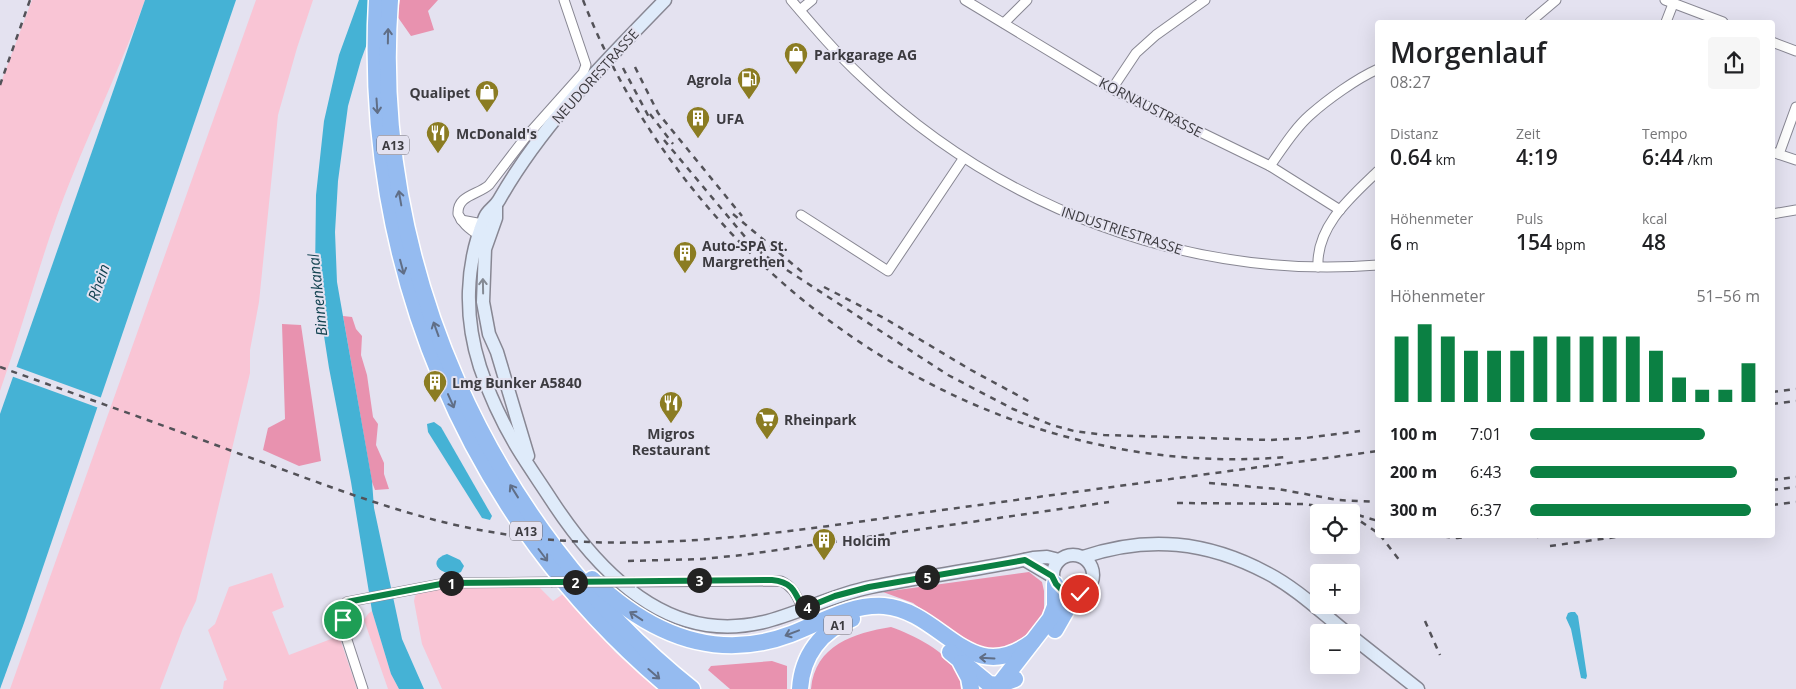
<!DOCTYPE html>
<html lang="de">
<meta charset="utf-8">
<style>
:root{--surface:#fff;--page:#f6f6f6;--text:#202124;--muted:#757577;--accent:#0b8043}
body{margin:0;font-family:"Open Sans",sans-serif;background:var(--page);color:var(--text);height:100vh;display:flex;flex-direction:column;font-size:19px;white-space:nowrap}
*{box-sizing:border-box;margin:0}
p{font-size:16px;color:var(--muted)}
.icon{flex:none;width:28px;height:28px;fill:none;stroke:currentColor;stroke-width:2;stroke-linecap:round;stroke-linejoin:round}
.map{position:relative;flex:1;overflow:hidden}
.side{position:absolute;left:1375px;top:20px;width:400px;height:518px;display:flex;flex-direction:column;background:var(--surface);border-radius:5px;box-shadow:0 5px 20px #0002}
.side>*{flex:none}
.buttons{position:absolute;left:1310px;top:504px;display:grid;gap:10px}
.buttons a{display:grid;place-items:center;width:50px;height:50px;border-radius:5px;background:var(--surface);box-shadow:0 5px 20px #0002;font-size:25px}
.pin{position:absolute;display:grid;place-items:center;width:42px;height:42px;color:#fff;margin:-21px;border:2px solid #fff;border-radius:50%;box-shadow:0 1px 5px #0007}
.km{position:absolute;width:25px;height:25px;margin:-12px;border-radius:50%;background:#222;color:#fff;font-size:14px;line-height:25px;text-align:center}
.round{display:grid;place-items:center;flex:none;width:52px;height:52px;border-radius:5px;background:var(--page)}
.head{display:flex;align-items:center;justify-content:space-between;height:85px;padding:0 15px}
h1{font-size:28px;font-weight:600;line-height:38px}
.stats{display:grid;grid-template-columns:repeat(3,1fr);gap:8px;height:85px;padding:5px 15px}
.stats div{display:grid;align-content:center}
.stats b{font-size:21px;font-weight:600}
.stats small{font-size:14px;font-weight:400}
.stats p{font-size:14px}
.chart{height:140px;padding:10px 15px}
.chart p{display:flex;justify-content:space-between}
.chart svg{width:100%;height:90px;margin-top:5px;stroke:var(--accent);stroke-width:6}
ul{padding:0 15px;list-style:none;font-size:16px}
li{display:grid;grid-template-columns:80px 60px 1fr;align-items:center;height:38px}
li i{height:12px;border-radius:6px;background:var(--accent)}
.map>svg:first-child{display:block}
.green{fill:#f9c5d5}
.forest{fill:#e892af}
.water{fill:#45b2d5}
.pier{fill:#e4e2f0}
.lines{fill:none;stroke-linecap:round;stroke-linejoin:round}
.street-casing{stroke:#888793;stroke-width:11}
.secondary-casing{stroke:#888793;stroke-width:15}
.highway-casing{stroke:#fff;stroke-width:19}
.street{stroke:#fff;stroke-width:9}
.secondary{stroke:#dfebfa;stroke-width:12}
.highway{stroke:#95bbf0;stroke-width:16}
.rail{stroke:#535258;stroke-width:2.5;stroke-dasharray:6 6;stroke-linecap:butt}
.street-bridge-casing{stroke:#888793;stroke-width:11;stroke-linecap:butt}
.street-bridge{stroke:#fff;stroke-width:9}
.oneway{stroke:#606e86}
.oneway2{stroke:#858a94}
.route-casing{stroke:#fff;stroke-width:10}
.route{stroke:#0b8043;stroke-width:6}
.labels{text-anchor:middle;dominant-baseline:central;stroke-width:4;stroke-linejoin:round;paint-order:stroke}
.shield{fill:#e4e2f0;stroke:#6e6d75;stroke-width:1}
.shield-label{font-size:12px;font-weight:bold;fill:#3c3b40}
.poi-label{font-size:14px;font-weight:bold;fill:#3c3b40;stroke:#e4e2f0;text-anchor:start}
.street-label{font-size:14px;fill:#3c3b40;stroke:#e4e2f0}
.water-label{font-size:15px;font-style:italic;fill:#124250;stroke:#e4e2f0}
</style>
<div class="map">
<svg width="1796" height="689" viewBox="0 0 1796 689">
<rect width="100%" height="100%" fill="#e4e2f0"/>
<!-- green -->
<g class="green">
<path d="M32,0H145C123,61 95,119 71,179C43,248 25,320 0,391V85Z"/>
<polygon points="256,0 313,0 297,48 278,115 259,302 250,350 250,373 196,601 183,628 160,689 10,689"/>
<polygon points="272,573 284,607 272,612 289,655 339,636 357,689 223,689 224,681 227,680 208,630 215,624 229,587"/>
<polygon points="532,586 540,588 553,601 563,594 615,652 657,689 442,689 422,644 414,601 415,596 420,591 435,589 453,587"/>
<polygon points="372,611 391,674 399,689 388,689 364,620 368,614"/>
</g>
<!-- forest -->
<g class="forest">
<polygon points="400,0 438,0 428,11 434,30 411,36 397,16"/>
<polygon points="343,316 352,317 356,329 362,336 361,355 367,375 373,417 378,424 376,445 384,463 384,474 389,489 375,490 372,482"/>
<polygon points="282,324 301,325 321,461 299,466 263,450 268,428 285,419"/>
<polygon points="1029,572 1042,582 1044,591 1044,611 1035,628 1014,645 992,651 976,650 913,603 883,592"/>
<path d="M891,627C913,635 947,651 958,673C961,678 960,684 961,689H811C815,645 854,633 891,627Z"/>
<polygon points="772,661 787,666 787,689 730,689 708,670 711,666"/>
</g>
<!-- water -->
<g class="water">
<polygon points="145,0 236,0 24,623 0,689 0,414"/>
<polygon points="359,0 383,0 361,60 348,106 338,181 335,232 337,282 372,481 374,508 402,639 424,689 399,689 391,674 372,611 351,482 329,368 315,278 316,195 324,121 339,55"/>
<polygon points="434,422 441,427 492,516 490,520 482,518 428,432 427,424"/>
<path d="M447,554L460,560L464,566L461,572C445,579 423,562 447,554Z"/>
<polygon points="1571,612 1575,612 1578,616 1587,676 1586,679 1581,678 1571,629 1566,618 1568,613"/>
</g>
<!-- pier -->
<polygon class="pier" points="14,366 102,398 99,408 11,376"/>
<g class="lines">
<!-- street casing -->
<g class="street-casing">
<g id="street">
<path d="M791,0C814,27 837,54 863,78C1000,208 1188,280 1378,265"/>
<polyline points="965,0 1112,89 1270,166 1340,210"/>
<polyline points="1665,0 1723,22"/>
<polyline points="800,10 812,0"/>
<polyline points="1530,22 1556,0"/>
<polyline points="1666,22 1673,4"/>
<polyline points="1004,23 1027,0"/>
<polyline points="1772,42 1796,51"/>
<polyline points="1112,89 1136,53 1156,35 1205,0"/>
<polyline points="1772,152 1796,160"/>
<polyline points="1779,154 1796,107"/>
<path d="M1270,166C1282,149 1294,129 1310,115C1328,99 1356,79 1378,69"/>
<polyline points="1772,214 1796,210"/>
<polyline points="801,215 888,271 963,159"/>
<polyline points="461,220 488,225"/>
<path d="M484,236C473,234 463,224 458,214C457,195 478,195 489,185L525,138L583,73L586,65L564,0"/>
<path d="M1318,267C1316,226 1351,197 1378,171"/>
<path d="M635,582L781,581C794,587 797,597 803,609"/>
<polyline points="363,689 346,637 343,620 347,602 446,583 551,582"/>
</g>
</g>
<!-- secondary casing -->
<g class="secondary-casing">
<g id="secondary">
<path d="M665,0C605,62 542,124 499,200C495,207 488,210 485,217C465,265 464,317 480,367C489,394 503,424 518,449C529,467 541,484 552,501C588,556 639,615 707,625C771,634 811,599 871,587C924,576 979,570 1033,558L1047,557L1059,560"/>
<polyline points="496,205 496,218 485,249 483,302 489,334 497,352 528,456"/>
<circle cx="1073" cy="575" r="20"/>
<path d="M1083,557C1148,535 1207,541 1267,573C1296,588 1321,612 1346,632"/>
<polyline points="1025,560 1052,576"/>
<polyline points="1351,636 1418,689"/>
</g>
</g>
<!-- highway casing -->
<g class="highway-casing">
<g id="highway">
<path d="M377,0C362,264 467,519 671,689"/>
<path d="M390,0C370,261 488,526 692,689"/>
<path d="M592,579C648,633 714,663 791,634C822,622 850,604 884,606C943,611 969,689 1032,642"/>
<polyline points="1055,630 1075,595"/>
<polyline points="950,652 989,684 999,685 1015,679"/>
<polyline points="961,663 969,678 971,689"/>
<polyline points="999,685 1050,619 1055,606 1055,584"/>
<path d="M800,689C802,656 821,630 852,619"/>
</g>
</g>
<!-- street -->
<use href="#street" class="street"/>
<!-- secondary -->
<use href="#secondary" class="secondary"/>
<!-- highway -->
<use href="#highway" class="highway"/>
<!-- rail -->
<g class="rail">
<path d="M583,0C692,280 982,483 1286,457"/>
<polyline points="635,67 658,113 742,216"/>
<polyline points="623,68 651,121"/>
<polyline points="0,85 30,0"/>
<polyline points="650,114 673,144"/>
<polyline points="664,140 751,244 764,255 948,375 1013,409 1052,425 1074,431 1104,435 1270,440 1306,438 1360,431"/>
<polyline points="733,214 802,272"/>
<polyline points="824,287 884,318 971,370 1032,403"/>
<path d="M0,367C80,396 160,424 240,454C324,484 408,519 497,533C641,557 792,531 935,511C1082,491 1230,471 1378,451"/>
<polyline points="1772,392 1796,389"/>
<polyline points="1772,404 1796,401"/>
<polyline points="1772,480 1796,477"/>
<polyline points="1209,483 1278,489 1338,500 1378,502"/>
<polyline points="1772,490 1796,487"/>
<polyline points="1177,503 1303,504 1333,508"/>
<polyline points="1772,505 1796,502"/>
<polyline points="1328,507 1349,512"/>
<polyline points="1351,515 1378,533"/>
<polyline points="1358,515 1378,521"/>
<polyline points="1380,535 1400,561"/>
<polyline points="1432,535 1457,538 1483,535"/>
<polyline points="1537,537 1550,535"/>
<polyline points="1550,546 1631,535"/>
<polyline points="628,561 702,559 743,555 1109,502"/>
<polyline points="1425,621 1440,655"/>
</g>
<!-- street-bridge casing -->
<g class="street-bridge-casing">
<polyline id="street-bridge" points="551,582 635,582"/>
</g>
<!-- street-bridge -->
<use href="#street-bridge" class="street-bridge"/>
</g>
<!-- one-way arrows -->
<defs><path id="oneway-shaft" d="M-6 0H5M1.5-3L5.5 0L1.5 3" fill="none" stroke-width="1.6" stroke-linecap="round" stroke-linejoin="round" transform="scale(1.25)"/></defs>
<g class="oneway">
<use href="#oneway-shaft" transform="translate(388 36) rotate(-89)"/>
<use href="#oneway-shaft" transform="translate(377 106) rotate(86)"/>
<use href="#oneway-shaft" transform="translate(400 198) rotate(-100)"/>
<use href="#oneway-shaft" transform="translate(402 267) rotate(75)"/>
<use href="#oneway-shaft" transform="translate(436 329) rotate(-110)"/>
<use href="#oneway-shaft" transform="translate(451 401) rotate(66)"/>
<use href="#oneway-shaft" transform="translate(514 491) rotate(-122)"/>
<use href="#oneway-shaft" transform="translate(543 555) rotate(53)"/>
<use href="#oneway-shaft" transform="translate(636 616) rotate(-147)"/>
<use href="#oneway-shaft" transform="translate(792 633) rotate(159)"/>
<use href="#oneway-shaft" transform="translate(987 658) rotate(-177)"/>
<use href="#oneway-shaft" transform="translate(654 674) rotate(41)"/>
</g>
<use class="oneway2" href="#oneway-shaft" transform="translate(483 286) rotate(-91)"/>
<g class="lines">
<!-- route casing -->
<g class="route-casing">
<path id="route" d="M343,620L347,602L446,583L772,580C793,582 795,592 803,609L835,596L869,587L1025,560L1052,576L1056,584L1064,592L1071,595L1080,594"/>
</g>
<!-- route -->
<use href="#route" class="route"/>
</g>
<!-- icons -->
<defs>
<g id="shop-pin" transform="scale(1.25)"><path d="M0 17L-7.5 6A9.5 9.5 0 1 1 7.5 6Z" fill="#8b7c22" stroke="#e4e2f0"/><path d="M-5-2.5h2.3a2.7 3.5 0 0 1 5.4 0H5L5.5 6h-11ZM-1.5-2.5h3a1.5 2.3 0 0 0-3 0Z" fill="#fff"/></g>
<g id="fuel-pin" transform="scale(1.25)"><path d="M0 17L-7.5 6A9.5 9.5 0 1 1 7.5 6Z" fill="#8b7c22" stroke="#e4e2f0"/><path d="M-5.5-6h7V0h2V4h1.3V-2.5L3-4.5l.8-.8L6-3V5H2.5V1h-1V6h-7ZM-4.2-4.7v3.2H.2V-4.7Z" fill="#fff"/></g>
<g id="building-pin" transform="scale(1.25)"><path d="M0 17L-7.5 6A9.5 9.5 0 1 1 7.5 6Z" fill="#8b7c22" stroke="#e4e2f0"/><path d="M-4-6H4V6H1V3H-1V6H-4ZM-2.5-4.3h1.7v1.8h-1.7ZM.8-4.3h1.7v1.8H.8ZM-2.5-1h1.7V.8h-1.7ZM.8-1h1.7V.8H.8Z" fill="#fff"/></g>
<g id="restaurant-pin" transform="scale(1.25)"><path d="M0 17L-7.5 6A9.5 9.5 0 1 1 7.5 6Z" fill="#8b7c22" stroke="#e4e2f0"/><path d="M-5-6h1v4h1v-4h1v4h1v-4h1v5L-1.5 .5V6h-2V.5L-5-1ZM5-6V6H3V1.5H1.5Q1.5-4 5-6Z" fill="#fff"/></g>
<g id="supermarket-pin" transform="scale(1.25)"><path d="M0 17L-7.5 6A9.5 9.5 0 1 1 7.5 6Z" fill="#8b7c22" stroke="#e4e2f0"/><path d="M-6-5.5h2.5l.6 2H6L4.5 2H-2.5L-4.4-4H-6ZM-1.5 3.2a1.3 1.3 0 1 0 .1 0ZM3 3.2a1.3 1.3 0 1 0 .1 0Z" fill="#fff"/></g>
</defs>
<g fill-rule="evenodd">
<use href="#shop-pin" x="796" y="54"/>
<use href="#fuel-pin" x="749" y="79"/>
<use href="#shop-pin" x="487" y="92"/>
<use href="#building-pin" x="698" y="118"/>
<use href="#restaurant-pin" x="438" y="133"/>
<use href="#building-pin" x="685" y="253"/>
<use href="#building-pin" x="435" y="382"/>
<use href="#restaurant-pin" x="671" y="403"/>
<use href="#supermarket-pin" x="767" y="419"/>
<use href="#building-pin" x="824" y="540"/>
</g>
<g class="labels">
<!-- shield labels -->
<g class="shield">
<rect x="377" y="135.5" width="32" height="19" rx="4"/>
<rect x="510" y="521.5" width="32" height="19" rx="4"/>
<rect x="824" y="615.5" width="28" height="19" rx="4"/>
</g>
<g class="shield-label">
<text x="393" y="145">A13</text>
<text x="526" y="531">A13</text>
<text x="838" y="625">A1</text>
</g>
<!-- poi labels -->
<g class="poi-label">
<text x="814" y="54">Parkgarage AG</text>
<text x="732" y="79" text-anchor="end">Agrola</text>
<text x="470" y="92" text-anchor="end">Qualipet</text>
<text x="716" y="118">UFA</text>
<text x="456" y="133">McDonald's</text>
<text x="702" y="245">Auto-SPA St.<tspan x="702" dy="16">Margrethen</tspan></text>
<text x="452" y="382">Lmg Bunker A5840</text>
<text x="784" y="419">Rheinpark</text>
<text x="671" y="433" text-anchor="middle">Migros<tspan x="671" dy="16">Restaurant</tspan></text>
<text x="842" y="540">Holcim</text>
</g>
<!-- street labels -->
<g class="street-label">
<text transform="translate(595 76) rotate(-48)">NEUDORFSTRASSE</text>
<text transform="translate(1151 107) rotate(27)">KORNAUSTRASSE</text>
<text transform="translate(1122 230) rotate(18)">INDUSTRIESTRASSE</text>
</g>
<!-- water labels -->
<g class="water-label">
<text transform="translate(98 282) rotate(-71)">Rhein</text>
<text transform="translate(317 295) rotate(-96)">Binnenkanal</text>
</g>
</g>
</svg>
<div class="buttons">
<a><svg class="icon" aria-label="locate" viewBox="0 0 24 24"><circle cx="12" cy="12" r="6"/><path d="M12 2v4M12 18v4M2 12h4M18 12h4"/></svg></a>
<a>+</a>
<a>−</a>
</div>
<div class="pin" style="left:343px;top:620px;background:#1e9e55"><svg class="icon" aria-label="arrive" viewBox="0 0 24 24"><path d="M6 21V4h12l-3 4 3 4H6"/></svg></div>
<div class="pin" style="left:1080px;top:594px;background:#d93025"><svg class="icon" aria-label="check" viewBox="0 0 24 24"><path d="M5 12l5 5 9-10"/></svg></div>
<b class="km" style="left:451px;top:583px">1</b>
<b class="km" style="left:575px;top:582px">2</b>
<b class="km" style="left:699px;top:580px">3</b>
<b class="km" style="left:807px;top:607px">4</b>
<b class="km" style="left:927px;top:577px">5</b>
<section class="side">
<div class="head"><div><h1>Morgenlauf</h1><p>08:27</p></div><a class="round"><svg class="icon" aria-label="share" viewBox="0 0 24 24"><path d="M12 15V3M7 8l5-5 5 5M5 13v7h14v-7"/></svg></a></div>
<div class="stats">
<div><p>Distanz</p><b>0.64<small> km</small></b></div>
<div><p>Zeit</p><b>4:19</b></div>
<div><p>Tempo</p><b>6:44<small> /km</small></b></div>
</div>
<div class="stats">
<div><p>Höhenmeter</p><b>6<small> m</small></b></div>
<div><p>Puls</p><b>154<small> bpm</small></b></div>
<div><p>kcal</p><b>48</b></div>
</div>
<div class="chart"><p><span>Höhenmeter</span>51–56 m</p>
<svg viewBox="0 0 160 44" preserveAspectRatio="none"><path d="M5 44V12M15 44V6M25 44V12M35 44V19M45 44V19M55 44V19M65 44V12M75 44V12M85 44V12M95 44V12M105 44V12M115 44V19M125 44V32M135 44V38M145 44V38M155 44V25"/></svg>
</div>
<ul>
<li><b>100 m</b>7:01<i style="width:76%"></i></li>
<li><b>200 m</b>6:43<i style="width:90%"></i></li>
<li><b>300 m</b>6:37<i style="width:96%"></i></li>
</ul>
</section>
</div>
